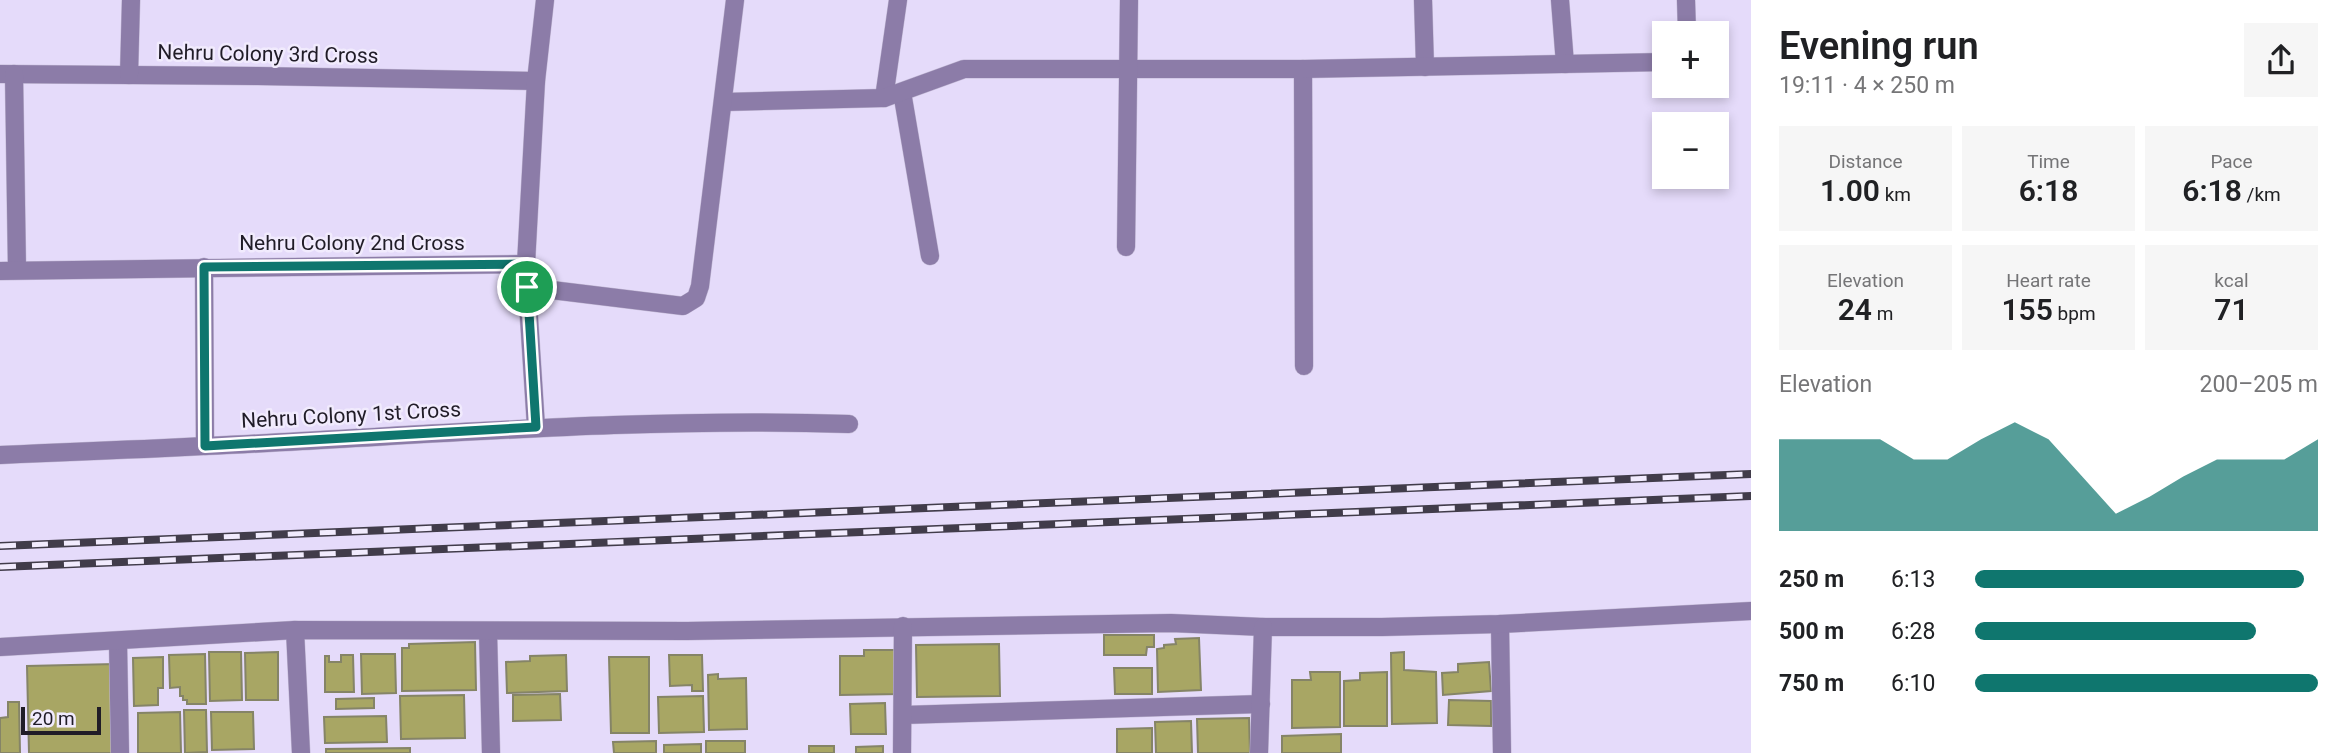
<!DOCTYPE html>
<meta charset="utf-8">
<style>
:root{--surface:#fff;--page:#f6f6f6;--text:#202124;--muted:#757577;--accent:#0f766e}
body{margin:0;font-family:Roboto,sans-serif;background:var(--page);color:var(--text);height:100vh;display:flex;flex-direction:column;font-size:26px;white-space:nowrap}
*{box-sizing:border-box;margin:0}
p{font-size:23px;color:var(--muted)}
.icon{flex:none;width:38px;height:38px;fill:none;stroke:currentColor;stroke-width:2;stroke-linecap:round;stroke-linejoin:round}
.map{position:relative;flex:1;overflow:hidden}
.panel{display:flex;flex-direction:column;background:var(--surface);width:595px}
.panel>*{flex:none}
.tools{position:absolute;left:1652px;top:21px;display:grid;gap:14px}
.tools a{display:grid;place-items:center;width:77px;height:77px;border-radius:0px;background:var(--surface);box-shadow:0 4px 10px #0003;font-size:35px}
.scale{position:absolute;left:21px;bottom:18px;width:80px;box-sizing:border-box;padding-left:7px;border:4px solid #201c27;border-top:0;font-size:19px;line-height:24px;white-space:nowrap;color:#201c27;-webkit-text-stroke:5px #f1ebfd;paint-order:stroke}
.pin{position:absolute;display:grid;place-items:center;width:60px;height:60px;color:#fff;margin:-30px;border:4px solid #fff;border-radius:50%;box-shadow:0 2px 7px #0007}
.round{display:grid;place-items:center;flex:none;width:74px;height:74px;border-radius:0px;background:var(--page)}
.head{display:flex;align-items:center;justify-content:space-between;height:119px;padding:0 28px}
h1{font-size:38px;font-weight:600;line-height:52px}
.metrics{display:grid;grid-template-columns:repeat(3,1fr);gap:10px;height:119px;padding:7px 28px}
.metrics div{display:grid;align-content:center;border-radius:0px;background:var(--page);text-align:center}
.metrics b{font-size:30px;font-weight:600}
.metrics small{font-size:19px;font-weight:400}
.metrics p{font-size:19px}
.chart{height:196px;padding:14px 28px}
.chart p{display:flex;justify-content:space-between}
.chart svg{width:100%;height:126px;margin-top:7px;fill:var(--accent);opacity:.7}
ul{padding:0 28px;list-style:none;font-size:23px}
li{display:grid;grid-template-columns:112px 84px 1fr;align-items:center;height:52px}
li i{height:18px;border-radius:9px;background:var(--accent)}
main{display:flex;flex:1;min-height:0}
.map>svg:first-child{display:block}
.building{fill:#a8a664;stroke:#858467;stroke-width:2}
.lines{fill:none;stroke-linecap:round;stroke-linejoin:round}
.minor-casing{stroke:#c2b9d4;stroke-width:19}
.minor{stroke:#8c7ca8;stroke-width:18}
.rail-casing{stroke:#413c4a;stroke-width:8}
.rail{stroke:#f1ebfd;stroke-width:5;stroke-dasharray:16;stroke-linecap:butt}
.route-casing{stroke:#fff;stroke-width:14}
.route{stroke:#0f766e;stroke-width:9}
.labels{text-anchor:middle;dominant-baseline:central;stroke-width:5;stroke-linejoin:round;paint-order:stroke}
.street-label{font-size:21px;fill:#201c27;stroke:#f1ebfd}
</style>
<main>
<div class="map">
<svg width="1751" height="753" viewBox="0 0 1751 753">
<rect width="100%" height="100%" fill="#e5dbfa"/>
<!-- building -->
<g class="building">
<polygon points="1104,635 1154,635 1154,647 1147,647 1146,655 1104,655"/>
<polygon points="1199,638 1201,690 1158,692 1157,649 1164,648 1164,645 1176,644 1175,639"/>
<polygon points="475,642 476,690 402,691 402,648 409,648 409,644"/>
<polygon points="999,644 1000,696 917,697 916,645"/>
<polygon points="864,650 900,650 900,694 840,695 840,656 864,656"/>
<polygon points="209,652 241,652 242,700 210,701"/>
<polygon points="278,652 278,700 246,700 245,653"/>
<polygon points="1404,652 1404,670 1436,672 1437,723 1392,724 1391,653"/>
<polygon points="205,654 206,704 187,704 187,700 183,700 183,696 180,696 180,687 170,688 169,655"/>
<polygon points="361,654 395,654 396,693 362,694"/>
<polygon points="341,655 353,655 354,692 325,692 325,656 329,656 329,662 341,662"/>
<polygon points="566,655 567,691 507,693 506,662 530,661 530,656"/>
<polygon points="669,655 702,655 703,691 692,691 692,685 670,686"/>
<polygon points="163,657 163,688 158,688 158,705 134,706 133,658"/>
<polygon points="609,657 649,657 649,733 611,733"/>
<polygon points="1489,662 1491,691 1443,695 1442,673 1458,672 1458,664"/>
<polygon points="115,664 117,753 29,753 27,666"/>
<polygon points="1114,668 1152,668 1152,694 1115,694"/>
<polygon points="1310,672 1340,672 1340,727 1292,728 1292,680 1311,680"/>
<polygon points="1387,672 1387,726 1344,726 1344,681 1360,680 1360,673"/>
<polygon points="718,674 718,679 746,678 747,729 709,730 708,675"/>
<polygon points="560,694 561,720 513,721 513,695"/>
<polygon points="464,695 465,738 401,739 400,696"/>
<polygon points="703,696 704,732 659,733 658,697"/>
<polygon points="374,698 374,708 336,709 336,699"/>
<polygon points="1449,700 1491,701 1491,726 1448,725"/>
<polygon points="8,702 19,702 20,753 0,753 0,718 8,717"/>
<polygon points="885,703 886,734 851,734 850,704"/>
<polygon points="184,710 206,710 207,752 185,753"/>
<polygon points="180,712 181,753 138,753 138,713"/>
<polygon points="211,712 253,712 254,749 212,750"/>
<polygon points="386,716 387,742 325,743 324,717"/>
<polygon points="1249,718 1250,753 1198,753 1197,719"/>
<polygon points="1191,721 1192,753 1156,753 1155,722"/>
<polygon points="1152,728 1152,753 1117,753 1117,729"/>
<polygon points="1341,734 1341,753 1282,753 1282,736"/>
<polygon points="656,741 656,753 614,753 613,742"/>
<rect x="706" y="741" width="39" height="12"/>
<polygon points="701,744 701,753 664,753 664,745"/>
<rect x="809" y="746" width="25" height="7"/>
<polygon points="883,746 883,753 856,753 856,747"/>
<polygon points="410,748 410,753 326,753 326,749"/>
</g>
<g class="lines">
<!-- minor casing -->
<g class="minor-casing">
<g id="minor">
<polyline points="1423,0 1425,67"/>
<polyline points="1560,0 1565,64"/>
<polyline points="1686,0 1687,33"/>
<polyline points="1303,69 1304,366"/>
<polyline points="0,74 258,76 536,81"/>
<polyline points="14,74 17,270"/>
<polyline points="129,75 131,0"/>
<polyline points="902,92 930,256"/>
<polyline points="884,98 898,0"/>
<polyline points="724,102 884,98 964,69 1303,69 1664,62"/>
<polyline points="1126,247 1129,0"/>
<polyline points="526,264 536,81 545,0"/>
<polyline points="204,267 205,446"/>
<polyline points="0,271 526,264 527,287 683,306 696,298 700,286 735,0"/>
<polyline points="527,287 536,427"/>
<path d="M0,455C101,451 202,447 302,441C485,431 666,418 849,424"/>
<polyline points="1500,624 1502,753"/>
<polyline points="295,630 301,753"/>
<polyline points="488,631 491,753"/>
<polyline points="118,642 120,753"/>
<polyline points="0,647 295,630 687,631 1171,623 1263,627 1382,627 1500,624 1751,611"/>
<polyline points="903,715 1261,704"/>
<polyline points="902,753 903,626"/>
<polyline points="1259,753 1263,627"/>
</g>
</g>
<!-- minor -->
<use href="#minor" class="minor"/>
<!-- rail casing -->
<g class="rail-casing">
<g id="rail">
<polyline points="0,546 1751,474"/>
<polyline points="0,567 1751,496"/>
</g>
</g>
<!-- rail -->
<use href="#rail" class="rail"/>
</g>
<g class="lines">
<!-- route casing -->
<g class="route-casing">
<polygon id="route" points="526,264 536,427 205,446 204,267"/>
</g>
<!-- route -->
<use href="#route" class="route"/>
</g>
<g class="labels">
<!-- street labels -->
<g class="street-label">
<text transform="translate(268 54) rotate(1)">Nehru Colony 3rd Cross</text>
<text x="352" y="243">Nehru Colony 2nd Cross</text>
<text transform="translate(351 415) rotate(-3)">Nehru Colony 1st Cross</text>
</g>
</g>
</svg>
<div class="tools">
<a>+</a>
<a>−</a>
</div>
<div class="scale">20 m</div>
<div class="pin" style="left:527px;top:287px;background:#1e9e55"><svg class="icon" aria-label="arrive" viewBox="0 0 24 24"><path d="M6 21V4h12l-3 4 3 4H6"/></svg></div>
</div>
<section class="panel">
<div class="head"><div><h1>Evening run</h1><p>19:11 · 4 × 250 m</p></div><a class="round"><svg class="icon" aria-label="share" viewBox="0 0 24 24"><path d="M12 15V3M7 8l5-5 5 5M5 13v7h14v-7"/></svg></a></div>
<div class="metrics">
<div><p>Distance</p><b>1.00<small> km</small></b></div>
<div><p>Time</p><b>6:18</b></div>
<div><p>Pace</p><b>6:18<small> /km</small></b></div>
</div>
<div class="metrics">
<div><p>Elevation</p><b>24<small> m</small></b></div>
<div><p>Heart rate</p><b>155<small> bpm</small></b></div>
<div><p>kcal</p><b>71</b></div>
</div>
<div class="chart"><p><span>Elevation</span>200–205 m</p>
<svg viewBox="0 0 160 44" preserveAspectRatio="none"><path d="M0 44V12L10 12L20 12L30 12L40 19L50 19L60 12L70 6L80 12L90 25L100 38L110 32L120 25L130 19L140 19L150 19L160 12V44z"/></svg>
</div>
<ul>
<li><b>250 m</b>6:13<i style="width:96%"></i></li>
<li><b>500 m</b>6:28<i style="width:82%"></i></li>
<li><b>750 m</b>6:10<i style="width:100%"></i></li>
</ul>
</section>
</main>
